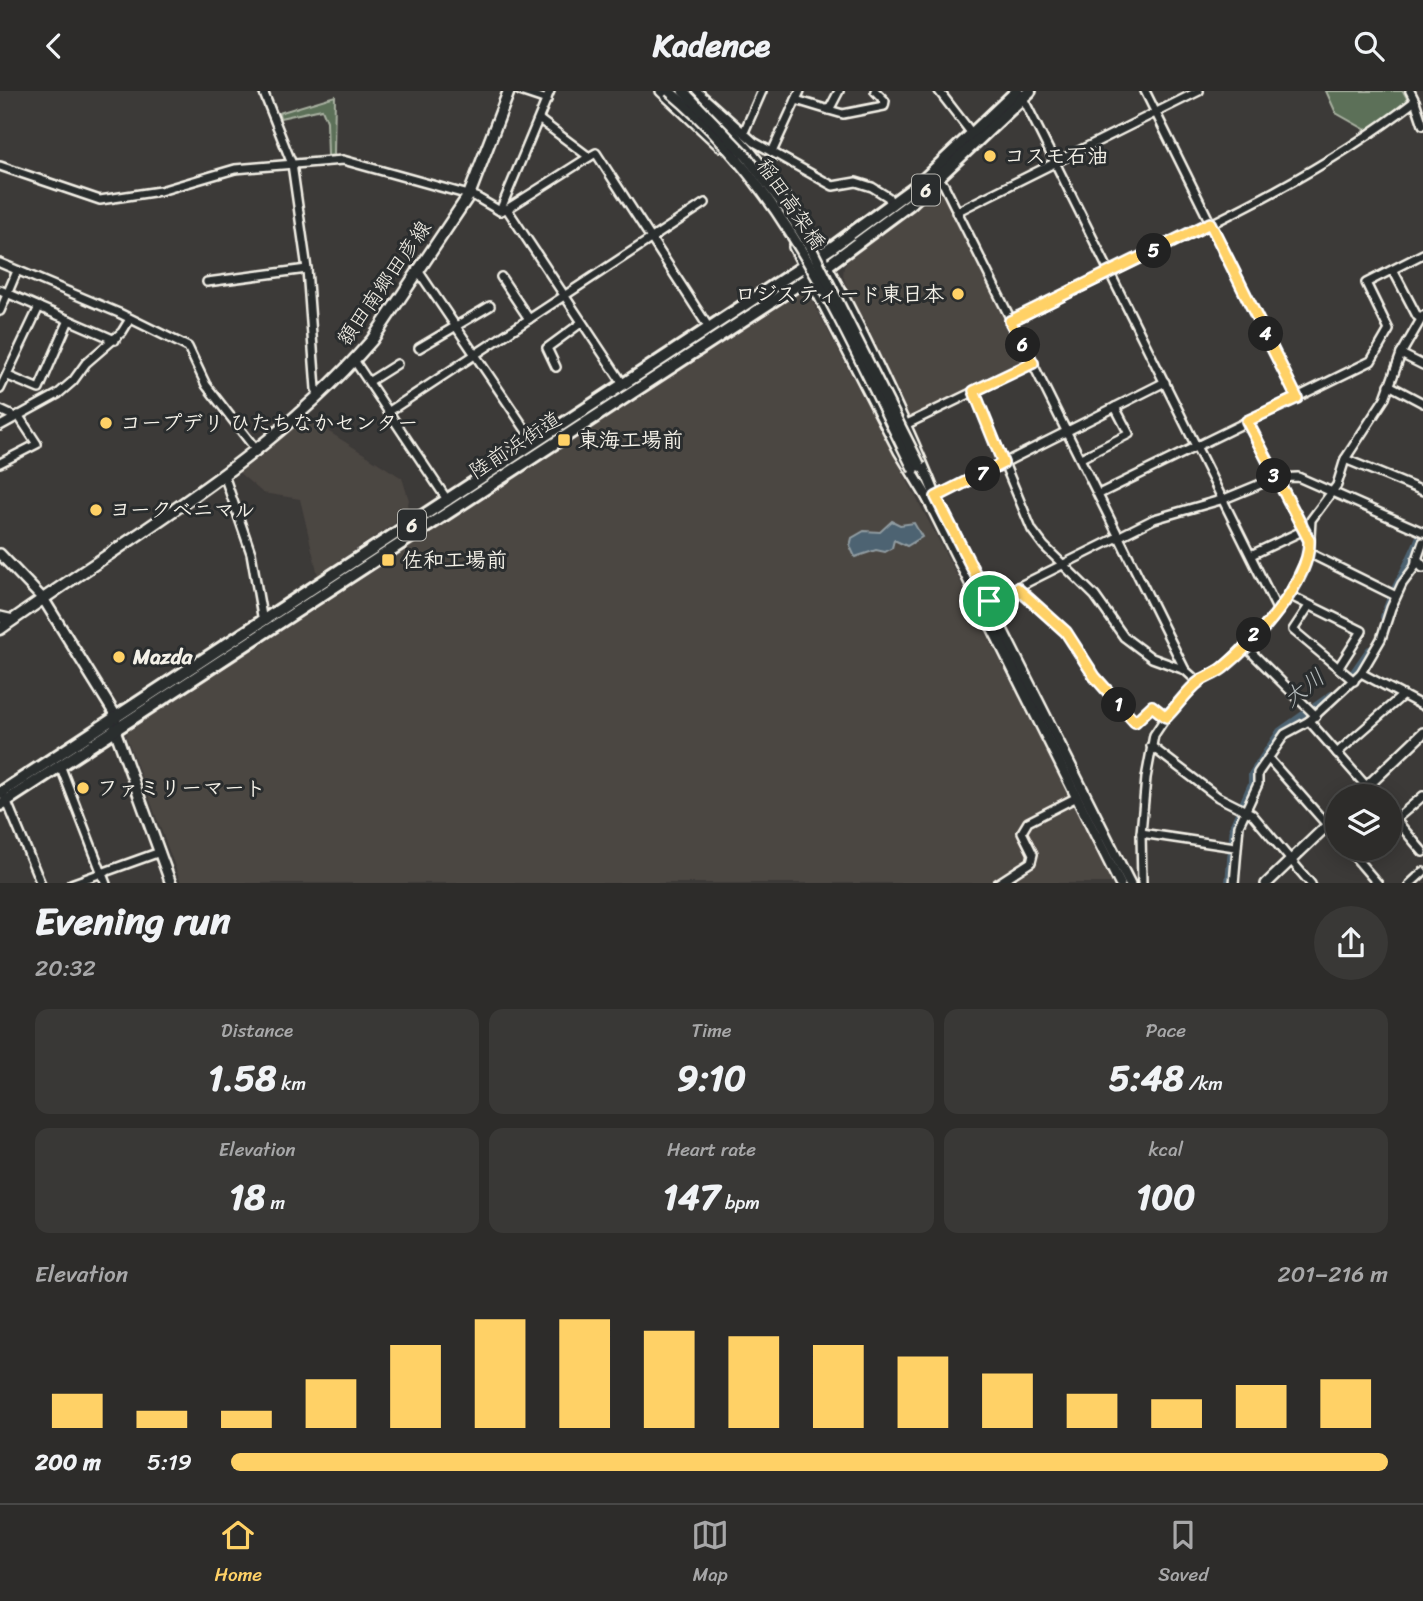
<!DOCTYPE html>
<meta charset="utf-8">
<style>
:root{--surface:#2d2c2a;--page:#393836;--text:#f1f3f6;--muted:#a7a7a8;--line:#484847;--accent:#ffd166}
body{margin:0;font-family:Sriracha,"Klee One",sans-serif;background:var(--page);color:var(--text);height:100vh;display:flex;flex-direction:column;font-size:26px;white-space:nowrap}
*{box-sizing:border-box;margin:0}
p{font-size:23px;color:var(--muted)}
.icon{flex:none;width:38px;height:38px;fill:none;stroke:currentColor;stroke-width:2;stroke-linecap:round;stroke-linejoin:round}
.map{position:relative;height:792px;overflow:hidden}
.panel{display:flex;flex-direction:column;background:var(--surface);flex:1}
.panel>*{flex:none}
.fabs{position:absolute;left:1325px;top:693px;display:grid;gap:14px}
.fabs a{display:grid;place-items:center;width:77px;height:77px;border-radius:50%;background:var(--surface);box-shadow:0 4px 18px #0003,0 0 0 2px var(--line);font-size:35px}
.pin{position:absolute;display:grid;place-items:center;width:60px;height:60px;color:#fff;margin:-30px;border:4px solid #fff;border-radius:50%;box-shadow:0 2px 7px #0007}
.km{position:absolute;width:35px;height:35px;margin:-18px;border-radius:50%;background:#222;color:#fff;font-size:19px;line-height:35px;text-align:center}
.round{display:grid;place-items:center;flex:none;width:74px;height:74px;border-radius:37px;background:var(--page)}
.headline{display:flex;align-items:center;justify-content:space-between;height:119px;padding:0 35px}
h1{font-size:38px;font-weight:700;line-height:52px}
.stats{display:grid;grid-template-columns:repeat(3,1fr);gap:10px;height:119px;padding:7px 35px}
.stats div{display:grid;align-content:center;border-radius:14px;background:var(--page);text-align:center}
.stats b{font-size:35px;font-weight:700}
.stats small{font-size:19px;font-weight:400}
.stats p{font-size:19px}
.chart{height:196px;padding:14px 35px}
.chart p{display:flex;justify-content:space-between}
.chart svg{width:100%;height:126px;margin-top:7px;stroke:var(--accent);stroke-width:6}
ul{padding:0 35px;list-style:none;font-size:23px}
li{display:grid;grid-template-columns:112px 84px 1fr;align-items:center;height:52px}
li i{height:18px;border-radius:9px;background:var(--accent)}
header{display:flex;justify-content:space-between;align-items:center;height:91px;padding:0 35px;background:var(--surface);font-size:32px;font-weight:700}
.tabs{display:flex;justify-content:space-around;align-items:center;height:98px;border-top:2px solid var(--line);background:var(--surface);font-size:19px;color:var(--muted)}
.tabs a{display:grid;justify-items:center;gap:4px}
.tabs .active{color:var(--accent)}
.map>svg:first-child{display:block}
.built{fill:#4c4642}
.green{fill:#5c6f59;stroke:#a8b0a0;stroke-width:2}
.water{fill:#4e6372;stroke:#909ca1;stroke-width:2}
.lines{fill:none;stroke-linecap:round;stroke-linejoin:round}
.river{stroke:#4e6372;stroke-width:10}
.minor-casing{stroke:#f4f1e8;stroke-width:12}
.tertiary-casing{stroke:#f4f1e8;stroke-width:14}
.secondary-casing{stroke:#f4f1e8;stroke-width:15}
.trunk-casing{stroke:#f4f1e8;stroke-width:16}
.minor{stroke:#2a2d2e;stroke-width:7}
.tertiary{stroke:#2a2d2e;stroke-width:9}
.secondary{stroke:#2a2d2e;stroke-width:10}
.trunk{stroke:#2a2d2e;stroke-width:10}
.tertiary-bridge-casing{stroke:#f4f1e8;stroke-width:14;stroke-linecap:butt}
.tertiary-bridge{stroke:#2a2d2e;stroke-width:9}
.route-casing{stroke:#fff;stroke-width:14}
.route{stroke:#ffd166;stroke-width:9}
.poi-dot{fill:#ffd166;stroke:#2a2d2e;stroke-width:2.5}
.labels{text-anchor:middle;dominant-baseline:central;stroke-width:6;stroke-linejoin:round;paint-order:stroke}
.shield{fill:#2a2d2e;stroke:#b7b6b0;stroke-width:2}
.shield-label{font-size:19px;font-weight:bold;fill:#f4f1e8}
.poi-label{font-size:21px;font-weight:bold;fill:#f4f1e8;stroke:#2a2d2e;text-anchor:start}
.street-label{font-size:21px;fill:#f4f1e8;stroke:#2a2d2e}
.water-label{font-size:23px;font-style:italic;fill:#b2b8b9;stroke:#2a2d2e}
</style>
<header><svg class="icon" aria-label="back" viewBox="0 0 24 24"><path d="M15 5l-7 7 7 7"/></svg>Kadence<svg class="icon" aria-label="search" viewBox="0 0 24 24"><circle cx="10" cy="10" r="6"/><path d="M15 15l6 6"/></svg></header>
<div class="map">
<svg width="1423" height="793" viewBox="0 0 1423 793">
<rect width="100%" height="100%" fill="#3c3a38"/>
<filter id="ink" filterUnits="userSpaceOnUse"><feTurbulence type="fractalNoise" baseFrequency=".0143" numOctaves="2"/><feDisplacementMap in="SourceGraphic" scale="14" xChannelSelector="R" yChannelSelector="G"/><feConvolveMatrix kernelMatrix="1 2 1 2 8 2 1 2 1" color-interpolation-filters="sRGB"/></filter>
<g filter="url(#ink)">
<!-- built -->
<g class="built">
<polygon points="940,94 1027,268 909,328 850,205 843,185 844,176 849,167"/>
<polygon points="797,199 808,202 948,467 1113,792 181,792 126,645 130,636 371,482"/>
<polygon points="304,325 402,387 409,409 405,425 318,484 300,408 263,402 237,380"/>
</g>
<!-- green -->
<g class="green">
<polygon points="1326,0 1403,0 1410,13 1368,40 1336,22"/>
<polygon points="335,5 334,64 328,65 327,30 322,18 280,27 279,22"/>
</g>
<!-- water -->
<polygon class="water" points="892,430 900,434 914,432 922,446 907,455 894,449 892,457 885,461 876,459 855,466 850,455 852,447 864,440 880,441"/>
<g class="lines">
<!-- river -->
<g class="river">
<path d="M1385,526C1394,496 1413,470 1423,440"/>
<polyline points="1349,590 1370,560"/>
<polyline points="1230,793 1235,734 1253,693 1253,684 1281,641 1332,605"/>
</g>
<!-- minor casing -->
<g class="minor-casing">
<g id="minor">
<polyline points="263,0 292,73 307,178 316,298 319,304"/>
<polyline points="520,0 547,9"/>
<polyline points="697,0 754,51 833,95 856,91 872,96 888,106 892,114"/>
<polyline points="939,0 973,44"/>
<polyline points="1145,0 1297,307"/>
<polyline points="1021,3 1278,520"/>
<polyline points="796,9 829,19 839,0"/>
<polyline points="1415,10 1423,34"/>
<polyline points="829,19 843,23 884,15 885,10 875,0"/>
<polyline points="744,41 762,0"/>
<polyline points="772,61 800,0"/>
<polyline points="589,66 596,62 709,237"/>
<polyline points="0,75 100,109 160,100 235,78 343,69 476,106 500,120 507,118 623,293"/>
<polyline points="935,83 944,94 1185,579 1198,591"/>
<polyline points="507,118 589,66 540,29"/>
<polyline points="500,120 550,0"/>
<polyline points="956,121 1199,0"/>
<polyline points="0,172 119,222 188,256 206,294 257,360"/>
<polyline points="417,178 534,351"/>
<polyline points="1393,179 1417,225 1421,228"/>
<polyline points="501,186 529,228"/>
<polyline points="207,191 307,178"/>
<polyline points="0,199 115,249"/>
<polyline points="0,220 17,180"/>
<path d="M1010,231C1146,161 1293,105 1415,10L1410,0"/>
<polyline points="419,257 490,215"/>
<polyline points="1401,263 1423,274"/>
<polyline points="354,269 448,410"/>
<polyline points="556,276 547,257 581,232"/>
<polyline points="8,285 39,298 69,229"/>
<polyline points="370,290 397,273"/>
<polyline points="1389,294 1423,312"/>
<polyline points="0,298 39,216"/>
<polyline points="974,300 1032,439 1044,455 1095,505 1124,546 1152,567 1185,579"/>
<polyline points="0,319 15,326"/>
<polyline points="388,321 705,112"/>
<polyline points="1247,330 1309,449"/>
<polyline points="907,333 1033,272"/>
<polyline points="0,335 58,303 73,290 86,272 122,241 130,228"/>
<polyline points="1081,367 1129,343 1115,316"/>
<polyline points="1345,368 1423,400"/>
<polyline points="0,372 37,353 18,324"/>
<polyline points="224,384 251,462 263,531"/>
<polyline points="1099,403 1371,270 1389,239 1366,192 1423,163"/>
<polyline points="936,406 1165,291"/>
<polyline points="1309,462 1396,505"/>
<polyline points="1251,464 1302,440"/>
<polyline points="1017,497 1066,541 1095,586 1135,631 1152,615 1166,626"/>
<polyline points="1289,504 1362,540 1339,576"/>
<polyline points="986,512 1154,428 1224,408 1275,387 1298,386 1423,441"/>
<polyline points="1309,515 1293,539 1354,590"/>
<polyline points="1245,555 1316,625"/>
<polyline points="1361,582 1423,615"/>
<polyline points="1309,630 1375,705"/>
<polyline points="1151,655 1218,706 1252,723 1311,793"/>
<polyline points="1337,662 1403,604"/>
<polyline points="1268,667 1337,745"/>
<polyline points="60,674 106,793"/>
<polyline points="5,706 41,793"/>
<polyline points="1390,722 1423,761"/>
<polyline points="1395,729 1423,705"/>
<polyline points="1141,742 1235,756"/>
<polyline points="1348,758 1378,793"/>
<polyline points="71,793 160,761"/>
<polyline points="997,793 1031,771 1033,763 1022,741 1028,731 1077,706"/>
<polyline points="1142,793 1141,742 1146,687 1154,644 1166,626 1198,591 1224,576 1273,527 1289,504 1309,462 1311,429 1337,394 1345,368 1385,307 1401,263 1423,225"/>
<polyline points="1234,793 1239,734 1258,693 1258,682 1285,643 1309,630 1361,582 1381,548 1391,517 1402,493 1414,477 1423,451"/>
<polyline points="1410,793 1423,781"/>
</g>
</g>
<!-- tertiary casing -->
<g class="tertiary-casing">
<g id="tertiary">
<polyline points="661,0 720,55"/>
<path d="M690,0C770,69 812,143 859,236C887,293 913,348 936,406"/>
<polyline points="794,156 899,360 930,411"/>
<polyline points="934,403 1130,793"/>
<polyline points="927,406 1120,793"/>
<polyline points="0,463 44,509 116,625 115,639 171,793"/>
<polyline points="1417,469 1423,476"/>
<polyline points="0,526 13,529"/>
<polyline points="1357,705 1423,642"/>
<polyline points="1266,793 1337,725"/>
</g>
</g>
<!-- secondary casing -->
<g class="secondary-casing">
<path id="secondary" d="M0,538C128,446 267,371 372,249L469,104L509,0"/>
</g>
<!-- trunk casing -->
<g class="trunk-casing">
<g id="trunk">
<polyline points="0,702 834,155 920,92 1017,0"/>
<polyline points="0,714 828,174 910,113 1030,0"/>
</g>
</g>
<!-- minor -->
<use href="#minor" class="minor"/>
<!-- tertiary -->
<use href="#tertiary" class="tertiary"/>
<!-- secondary -->
<use href="#secondary" class="secondary"/>
<!-- trunk -->
<use href="#trunk" class="trunk"/>
<!-- tertiary-bridge casing -->
<g class="tertiary-bridge-casing">
<g id="tertiary-bridge">
<path d="M669,0C790,101 845,242 914,379"/>
<polyline points="683,0 746,65 786,117 812,159 920,375"/>
</g>
</g>
<!-- tertiary-bridge -->
<use href="#tertiary-bridge" class="tertiary-bridge"/>
</g>
</g>
<g class="lines" filter="url(#ink)">
<!-- route casing -->
<g class="route-casing">
<path id="route" d="M1210,132L1297,307L1247,330L1309,449C1311,491 1254,552 1223,577C1216,583 1207,585 1200,590C1187,599 1177,616 1166,626L1152,615L1135,631L1095,586L1066,541L1017,497L989,510L936,406L1003,372L974,300L1033,272L1010,230Z"/>
</g>
<!-- route -->
<use href="#route" class="route"/>
</g>
<!-- markers -->
<g class="poi-dot">
<circle cx="990" cy="65" r="7"/>
<circle cx="958" cy="203" r="7"/>
<circle cx="106" cy="332" r="7"/>
<rect x="557" y="342" width="14" height="14" rx="3.5"/>
<circle cx="96" cy="419" r="7"/>
<rect x="381" y="462" width="14" height="14" rx="3.5"/>
<circle cx="119" cy="566" r="7"/>
<circle cx="83" cy="697" r="7"/>
</g>
<g class="labels">
<!-- shield labels -->
<g class="shield">
<rect x="912" y="83.5" width="28" height="31" rx="5"/>
<rect x="398" y="418.5" width="28" height="31" rx="5"/>
</g>
<g class="shield-label">
<text x="926" y="99">6</text>
<text x="412" y="434">6</text>
</g>
<!-- poi labels -->
<g class="poi-label">
<text x="1004" y="65">コスモ石油</text>
<text x="944" y="203" text-anchor="end">ロジスティード東日本</text>
<text x="120" y="332">コープデリ ひたちなかセンター</text>
<text x="578" y="349">東海工場前</text>
<text x="110" y="419">ヨークベニマル</text>
<text x="402" y="469">佐和工場前</text>
<text x="133" y="566">Mazda</text>
<text x="97" y="697">ファミリーマート</text>
</g>
<!-- street labels -->
<g class="street-label">
<text transform="translate(791 113) rotate(56)">稲田高架橋</text>
<text transform="translate(384 192) rotate(-55)">額田南郷田彦線</text>
<text transform="translate(515 354) rotate(-33)">陸前浜街道</text>
</g>
<!-- water labels -->
<g class="water-label">
<text transform="translate(1304 597) rotate(-38)">大川</text>
</g>
</g>
</svg>
<div class="fabs">
<a><svg class="icon" aria-label="layers" viewBox="0 0 24 24"><path d="M12 4l9 5-9 5-9-5zM3 14l9 5 9-5"/></svg></a>
</div>
<div class="pin" style="left:989px;top:510px;background:#1e9e55"><svg class="icon" aria-label="arrive" viewBox="0 0 24 24"><path d="M6 21V4h12l-3 4 3 4H6"/></svg></div>
<b class="km" style="left:1119px;top:614px">1</b>
<b class="km" style="left:1254px;top:544px">2</b>
<b class="km" style="left:1274px;top:385px">3</b>
<b class="km" style="left:1266px;top:243px">4</b>
<b class="km" style="left:1154px;top:160px">5</b>
<b class="km" style="left:1023px;top:254px">6</b>
<b class="km" style="left:983px;top:383px">7</b>
</div>
<section class="panel">
<div class="headline"><div><h1>Evening run</h1><p>20:32</p></div><a class="round"><svg class="icon" aria-label="share" viewBox="0 0 24 24"><path d="M12 15V3M7 8l5-5 5 5M5 13v7h14v-7"/></svg></a></div>
<div class="stats">
<div><p>Distance</p><b>1.58<small> km</small></b></div>
<div><p>Time</p><b>9:10</b></div>
<div><p>Pace</p><b>5:48<small> /km</small></b></div>
</div>
<div class="stats">
<div><p>Elevation</p><b>18<small> m</small></b></div>
<div><p>Heart rate</p><b>147<small> bpm</small></b></div>
<div><p>kcal</p><b>100</b></div>
</div>
<div class="chart"><p><span>Elevation</span>201–216 m</p>
<svg viewBox="0 0 160 44" preserveAspectRatio="none"><path d="M5 44V32M15 44V38M25 44V38M35 44V27M45 44V15M55 44V6M65 44V6M75 44V10M85 44V12M95 44V15M105 44V19M115 44V25M125 44V32M135 44V34M145 44V29M155 44V27"/></svg>
</div>
<ul>
<li><b>200 m</b>5:19<i style="width:100%"></i></li>
</ul>
</section>
<nav class="tabs">
<a class="active"><svg class="icon" aria-label="home" viewBox="0 0 24 24"><path d="M3 11l9-7 9 7M6 9v11h12V9"/></svg>Home</a>
<a><svg class="icon" aria-label="map" viewBox="0 0 24 24"><path d="M3 6l6-2 6 2 6-2v14l-6 2-6-2-6 2zM9 4v14M15 6v14"/></svg>Map</a>
<a><svg class="icon" aria-label="saved" viewBox="0 0 24 24"><path d="M7 4h10v16l-5-4-5 4z"/></svg>Saved</a>
</nav>
